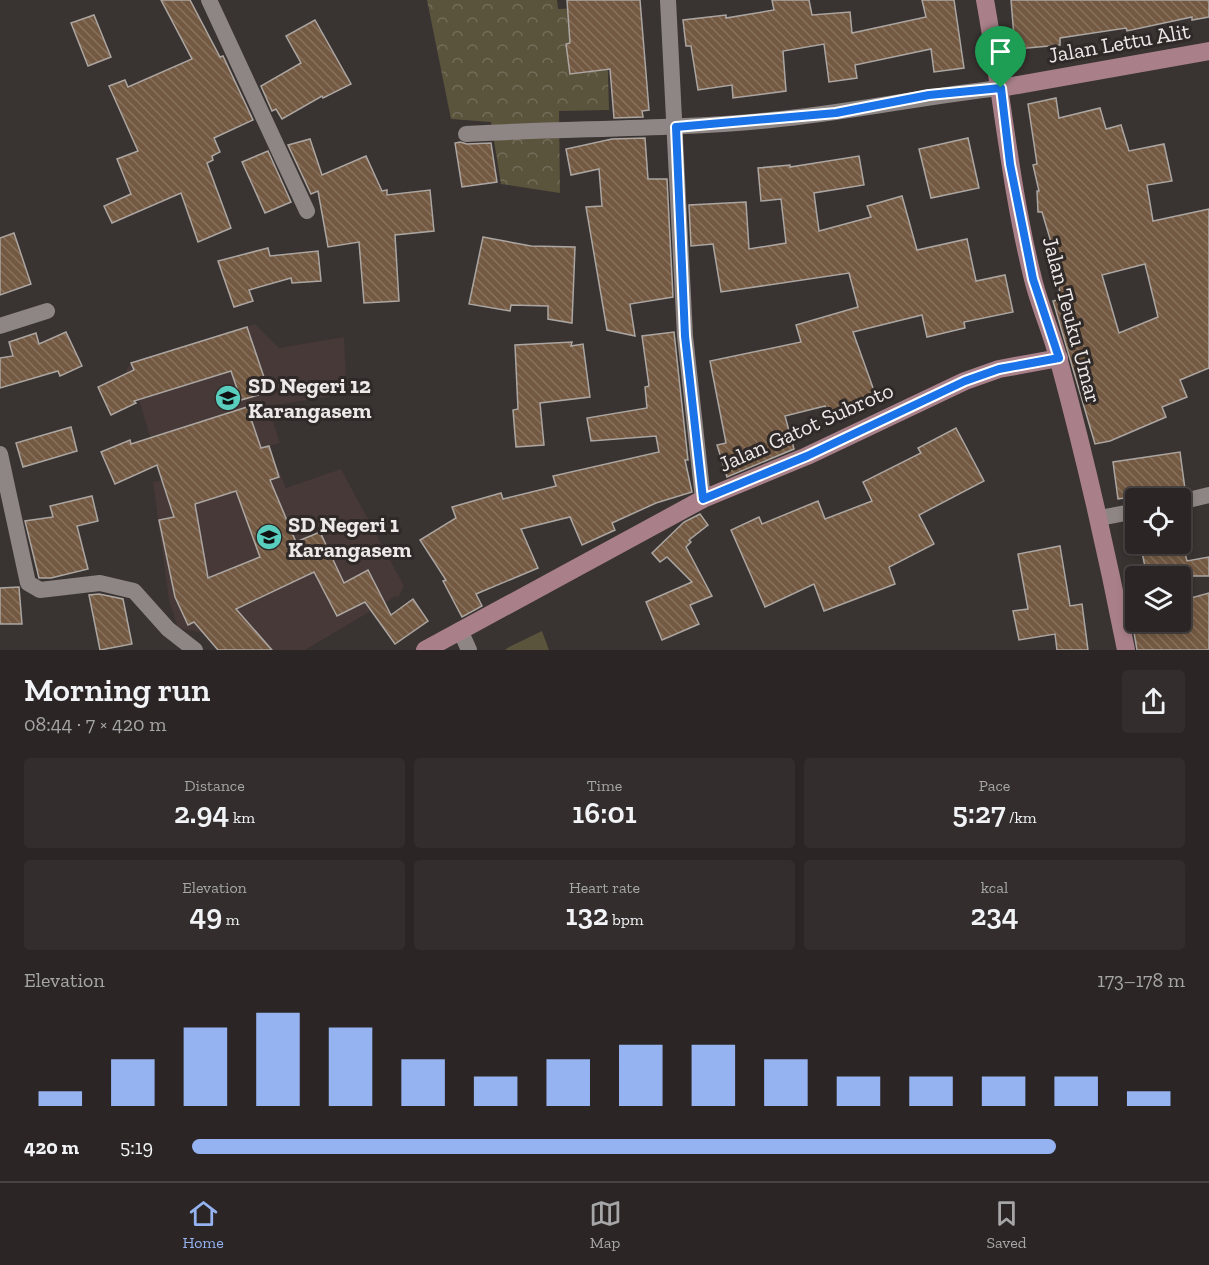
<!DOCTYPE html>
<meta charset="utf-8">
<style>
:root{--surface:#2b2625;--page:#332e2d;--text:#f1f3f6;--muted:#a6a5a7;--line:#474342;--accent:#95b2f1}
body{margin:0;font-family:"Zilla Slab",serif;background:var(--page);color:var(--text);height:100vh;display:flex;flex-direction:column;font-size:22px;white-space:nowrap}
*{box-sizing:border-box;margin:0}
p{font-size:20px;color:var(--muted)}
.icon{flex:none;width:33px;height:33px;fill:none;stroke:currentColor;stroke-width:2;stroke-linecap:round;stroke-linejoin:round}
.map{position:relative;height:650px;overflow:hidden}
.drawer{display:flex;flex-direction:column;background:var(--surface);flex:1}
.drawer>*{flex:none}
.controls{position:absolute;left:1125px;top:488px;display:grid;gap:12px}
.controls a{display:grid;place-items:center;width:66px;height:66px;border-radius:6px;background:var(--surface);box-shadow:0 3px 9px #0003,0 0 0 2px var(--line);font-size:30px}
.pin{position:absolute;display:grid;place-items:center;width:51px;height:51px;color:#fff;margin:-62px -26px;border-radius:50% 50% 50% 0;rotate:-45deg;box-shadow:0 0 6px #0007}
.pin .icon{rotate:45deg}
.round{display:grid;place-items:center;flex:none;width:63px;height:63px;border-radius:6px;background:var(--page)}
.headline{display:flex;align-items:center;justify-content:space-between;height:102px;padding:0 24px}
h1{font-size:33px;font-weight:600;line-height:45px}
.stats{display:grid;grid-template-columns:repeat(3,1fr);gap:9px;height:102px;padding:6px 24px}
.stats div{display:grid;align-content:center;border-radius:6px;background:var(--page);text-align:center}
.stats b{font-size:30px;font-weight:600}
.stats small{font-size:16px;font-weight:400}
.stats p{font-size:16px}
.chart{height:168px;padding:12px 24px}
.chart p{display:flex;justify-content:space-between}
.chart svg{width:100%;height:108px;margin-top:6px;stroke:var(--accent);stroke-width:6}
ul{padding:0 24px;list-style:none;font-size:20px}
li{display:grid;grid-template-columns:96px 72px 1fr;align-items:center;height:45px}
li i{height:15px;border-radius:8px;background:var(--accent)}
.tabs{display:flex;justify-content:space-around;align-items:center;height:84px;border-top:2px solid var(--line);background:var(--surface);font-size:16px;color:var(--muted)}
.tabs a{display:grid;justify-items:center;gap:3px}
.tabs .selected{color:var(--accent)}
.map>svg:first-child{display:block}
.built{fill:#473937}
.forest{fill:url(#forest-crowns)}
.park{fill:#5a543d}
.building{fill:url(#building-back-hatch);stroke:#aca6a2;stroke-width:1.5;fill-rule:evenodd}
.lines{fill:none;stroke-linecap:round;stroke-linejoin:round}
.street{stroke:#8d8684;stroke-width:16}
.secondary{stroke:#a98089;stroke-width:18}
.route-casing{stroke:#fff;stroke-width:12}
.route{stroke:#1a73e8;stroke-width:8}
.labels{text-anchor:middle;dominant-baseline:central;stroke-width:6;stroke-linejoin:round;paint-order:stroke}
.street-label{font-size:22px;fill:#ede9e8;stroke:#2f2927}
.poi-label{font-size:22px;font-weight:bold;fill:#ede9e8;stroke:#2f2927;text-anchor:start}
</style>
<div class="map">
<svg width="1209" height="650" viewBox="0 0 1209 650">
<defs>
<pattern id="forest-crowns" width="20" height="18" patternUnits="userSpaceOnUse" patternTransform="scale(1.5)"><rect width="20" height="18" fill="#5a543d"/><path d="M2 6a3 3 0 1 1 6 0M12 15a3 3 0 1 1 6 0" fill="none" stroke="#726d59"/></pattern>
<pattern id="building-back-hatch" width="6" height="6" patternUnits="userSpaceOnUse" patternTransform="scale(1.5)"><rect width="6" height="6" fill="#735942"/><path d="M-1 5l2 2M0 0l6 6M5-1l2 2" fill="none" stroke="#87715d"/></pattern>
</defs>
<rect width="100%" height="100%" fill="#393331"/>
<!-- built -->
<polygon class="built" points="255,324 279,348 344,337 347,394 268,406 280,443 269,446 286,488 341,469 404,586 398,598 396,596 305,650 218,650 204,633 178,628 169,600 153,482 162,480 160,470 140,403 126,371 131,363"/>
<!-- forest -->
<polygon class="forest" points="427,0 557,0 558,9 606,7 609,110 559,111 560,193 501,184 491,122 451,119"/>
<!-- park -->
<polygon class="park" points="542,631 549,650 505,650 509,647"/>
<!-- building -->
<g class="building">
<polygon points="161,0 190,0 220,57 223,56 253,120 214,138 220,152 212,156 213,160 207,163 231,228 198,242 181,193 112,223 104,206 131,194 117,159 138,151 109,86 125,80 128,87 192,59"/>
<polygon points="567,0 640,0 649,110 642,111 643,117 614,118 610,69 570,74 566,44 570,43"/>
<polygon points="772,0 809,0 812,15 850,12 852,33 926,17 922,0 954,0 964,68 934,72 931,49 855,65 857,78 829,82 824,44 783,51 786,91 733,98 732,85 698,90 691,46 686,46 683,20 726,15 726,18 774,10"/>
<polygon points="1011,0 1209,0 1209,17 1192,20 1192,17 1127,31 1126,28 1060,38 1060,45 1015,49"/>
<polygon points="94,15 111,57 88,66 71,23"/>
<polygon points="315,20 351,84 323,98 322,96 282,119 276,109 272,111 261,86 301,63 286,36"/>
<path d="M1056,98L1059,118L1100,108L1106,129L1121,125L1129,151L1164,144L1172,181L1147,185L1153,221L1209,209V368L1180,380L1187,397L1162,407L1166,417L1110,441L1095,444L1053,301L1061,299L1051,242L1042,212H1038L1037,191H1039L1033,165L1037,164L1028,104ZM1145,264L1158,317L1119,333L1102,275Z"/>
<polygon points="645,138 648,179 667,179 673,297 630,304 635,336 607,330 586,207 602,206 599,169 571,175 566,149 612,139"/>
<polygon points="968,138 979,188 931,198 919,149"/>
<polygon points="310,139 322,175 366,156 382,191 387,190 387,195 430,190 434,231 395,235 399,301 364,303 359,242 328,247 318,191 311,194 288,145"/>
<polygon points="460,142 467,144 491,143 497,182 462,187 455,143"/>
<polygon points="268,151 291,202 265,213 242,162"/>
<polygon points="859,156 864,185 814,193 819,231 871,217 867,206 902,196 917,250 967,239 976,281 1005,275 1013,312 964,322 965,328 927,337 922,315 853,332 877,399 829,417 825,406 785,416 794,449 727,477 717,445 726,443 710,361 801,342 796,325 858,307 849,273 721,292 713,244 691,246 689,205 746,202 749,249 786,243 781,199 761,201 758,168 790,165 790,167"/>
<polygon points="14,233 31,284 0,295 0,238"/>
<polygon points="483,237 531,246 575,247 572,323 548,319 548,306 511,305 510,311 469,304"/>
<polygon points="268,248 270,256 318,251 321,281 292,283 291,278 249,290 253,301 234,307 218,261"/>
<polygon points="247,327 269,392 241,400 231,371 134,401 136,403 111,415 98,387 134,370 131,363"/>
<polygon points="66,332 82,366 60,376 58,371 0,388 0,358 13,356 9,342 36,333 39,344"/>
<polygon points="674,332 688,460 685,460 692,492 656,503 612,523 615,530 582,545 570,517 521,529 538,568 476,594 482,606 462,617 443,581 446,580 420,540 456,518 452,507 501,493 503,499 556,486 553,476 659,452 656,436 591,441 587,418 647,408 645,387 649,386 642,336"/>
<polygon points="572,342 571,346 583,344 590,397 540,403 544,445 516,447 513,410 518,409 515,345"/>
<path d="M247,407L261,448L269,446L279,477L270,480L296,542L320,532L344,583L368,570L391,615L413,599L428,621L395,644L365,602L337,616L314,572L236,609L272,650H218L194,622L188,625L175,597L159,520L174,517L157,465L115,484L101,452L130,440L131,444ZM236,491L260,557L208,578L195,504Z"/>
<polygon points="71,427 77,451 23,467 16,443"/>
<polygon points="956,428 984,481 919,515 934,544 889,567 895,584 824,611 814,584 765,607 731,530 759,517 762,524 818,501 825,519 872,501 863,482 921,453 918,448"/>
<polygon points="1180,452 1185,489 1118,499 1113,462"/>
<polygon points="92,496 98,521 77,526 88,569 51,578 39,578 25,521 53,517 50,506"/>
<polygon points="700,514 708,525 689,540 691,542 686,547 712,596 690,605 699,624 662,640 646,602 692,582 667,557 660,562 652,553 684,522"/>
<polygon points="1140,543 1172,543 1173,551 1184,549 1187,561 1209,557 1209,576 1147,576"/>
<polygon points="1060,546 1070,606 1082,604 1088,650 1057,650 1055,634 1019,640 1013,611 1028,609 1018,554"/>
<polygon points="19,587 22,624 0,624 0,588"/>
<polygon points="1209,593 1209,650 1137,650 1132,621 1180,621 1180,601"/>
<polygon points="99,594 123,599 132,644 100,650 89,595"/>
</g>
<g class="lines">
<!-- street -->
<g class="street">
<polyline points="209,0 307,211"/>
<polyline points="668,0 685,336 703,499"/>
<path d="M466,134C567,128 669,130 771,120C848,113 924,96 1001,88"/>
<polyline points="0,326 47,311"/>
<polyline points="0,454 28,583 40,590 100,583 134,591 168,629 195,650"/>
<polyline points="1180,502 1209,495"/>
<polyline points="1100,518 1136,511"/>
<polyline points="460,630 469,650"/>
</g>
<!-- secondary -->
<g class="secondary">
<path d="M985,0C1002,93 1010,187 1033,279C1040,307 1052,333 1059,361C1085,457 1107,553 1126,650"/>
<polyline points="1001,88 1209,51"/>
<polyline points="425,650 703,499 807,456 965,381 999,369 1059,358"/>
</g>
</g>
<g class="lines">
<!-- route casing -->
<g class="route-casing">
<polygon id="route" points="1001,88 1010,164 1033,279 1059,358 999,369 965,381 807,456 703,499 685,336 676,127 836,113 929,95"/>
</g>
<!-- route -->
<use href="#route" class="route"/>
</g>
<!-- icons -->
<defs>
<g id="school-disc" transform="scale(1.35)"><circle r="9.5" fill="#59cebf" stroke="#2f2927"/><path d="M0-5L7-2L0 1L-7-2ZM-4 1L0 2.5L4 1V4Q0 6-4 4Z" fill="#111"/></g>
</defs>
<g fill-rule="evenodd">
<use href="#school-disc" x="228" y="398"/>
<use href="#school-disc" x="269" y="537"/>
</g>
<g class="labels">
<!-- street labels -->
<g class="street-label">
<text transform="translate(1119 43) rotate(-10)">Jalan Lettu Alit</text>
<text transform="translate(1072 320) rotate(75)">Jalan Teuku Umar</text>
<text transform="translate(806 427) rotate(-24)">Jalan Gatot Subroto</text>
</g>
<!-- poi labels -->
<g class="poi-label">
<text x="248" y="385">SD Negeri 12<tspan x="248" dy="25">Karangasem</tspan></text>
<text x="288" y="524">SD Negeri 1<tspan x="288" dy="25">Karangasem</tspan></text>
</g>
</g>
</svg>
<div class="controls">
<a><svg class="icon" aria-label="locate" viewBox="0 0 24 24"><circle cx="12" cy="12" r="6"/><path d="M12 2v4M12 18v4M2 12h4M18 12h4"/></svg></a>
<a><svg class="icon" aria-label="layers" viewBox="0 0 24 24"><path d="M12 4l9 5-9 5-9-5zM3 14l9 5 9-5"/></svg></a>
</div>
<div class="pin" style="left:1001px;top:88px;background:#1e9e55"><svg class="icon" aria-label="arrive" viewBox="0 0 24 24"><path d="M6 21V4h12l-3 4 3 4H6"/></svg></div>
</div>
<section class="drawer">
<div class="headline"><div><h1>Morning run</h1><p>08:44 · 7 × 420 m</p></div><a class="round"><svg class="icon" aria-label="share" viewBox="0 0 24 24"><path d="M12 15V3M7 8l5-5 5 5M5 13v7h14v-7"/></svg></a></div>
<div class="stats">
<div><p>Distance</p><b>2.94<small> km</small></b></div>
<div><p>Time</p><b>16:01</b></div>
<div><p>Pace</p><b>5:27<small> /km</small></b></div>
</div>
<div class="stats">
<div><p>Elevation</p><b>49<small> m</small></b></div>
<div><p>Heart rate</p><b>132<small> bpm</small></b></div>
<div><p>kcal</p><b>234</b></div>
</div>
<div class="chart"><p><span>Elevation</span>173–178 m</p>
<svg viewBox="0 0 160 44" preserveAspectRatio="none"><path d="M5 44V38M15 44V25M25 44V12M35 44V6M45 44V12M55 44V25M65 44V32M75 44V25M85 44V19M95 44V19M105 44V25M115 44V32M125 44V32M135 44V32M145 44V32M155 44V38"/></svg>
</div>
<ul>
<li><b>420 m</b>5:19<i style="width:87%"></i></li>
</ul>
</section>
<nav class="tabs">
<a class="selected"><svg class="icon" aria-label="home" viewBox="0 0 24 24"><path d="M3 11l9-7 9 7M6 9v11h12V9"/></svg>Home</a>
<a><svg class="icon" aria-label="map" viewBox="0 0 24 24"><path d="M3 6l6-2 6 2 6-2v14l-6 2-6-2-6 2zM9 4v14M15 6v14"/></svg>Map</a>
<a><svg class="icon" aria-label="saved" viewBox="0 0 24 24"><path d="M7 4h10v16l-5-4-5 4z"/></svg>Saved</a>
</nav>
